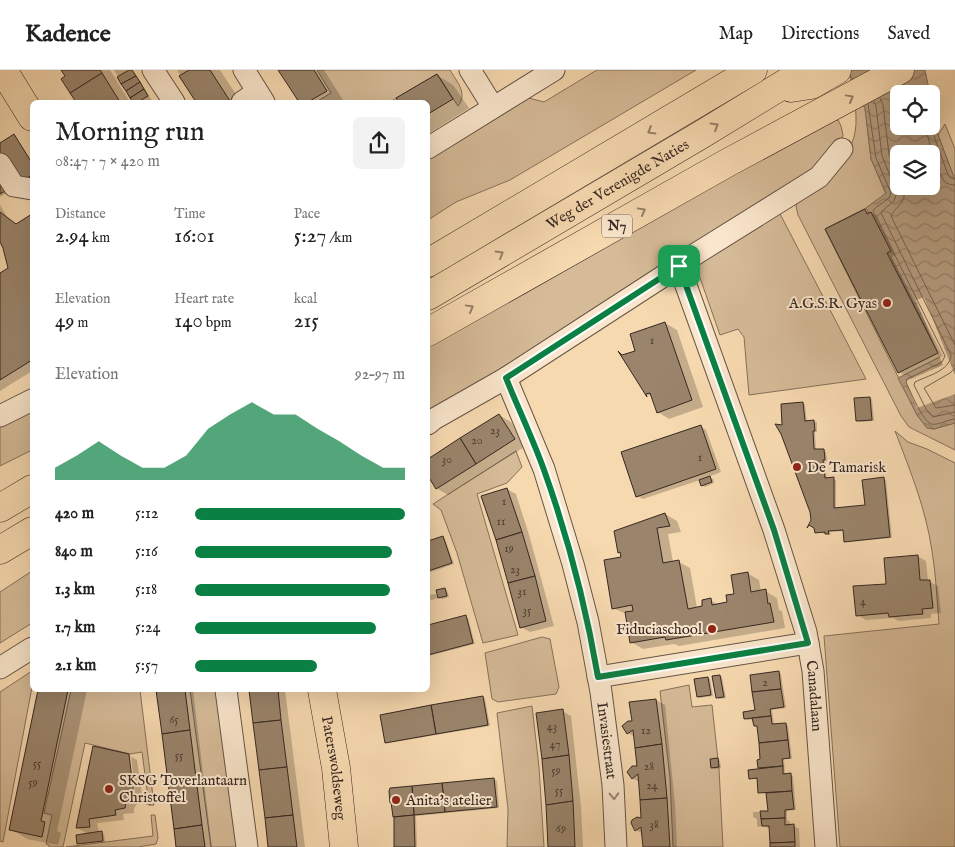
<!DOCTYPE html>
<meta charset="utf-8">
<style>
:root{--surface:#fff;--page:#f2f2f2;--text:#222;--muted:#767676;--line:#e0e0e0;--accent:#0b8043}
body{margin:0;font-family:"IM FELL English",serif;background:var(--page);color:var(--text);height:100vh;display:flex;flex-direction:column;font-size:19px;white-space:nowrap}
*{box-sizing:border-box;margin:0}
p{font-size:16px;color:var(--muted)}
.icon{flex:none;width:28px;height:28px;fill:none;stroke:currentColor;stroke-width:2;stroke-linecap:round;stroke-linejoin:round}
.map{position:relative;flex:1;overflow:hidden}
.panel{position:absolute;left:30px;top:30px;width:400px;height:592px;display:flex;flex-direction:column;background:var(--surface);border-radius:8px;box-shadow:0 5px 20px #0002}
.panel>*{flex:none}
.tools{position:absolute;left:890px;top:15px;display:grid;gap:10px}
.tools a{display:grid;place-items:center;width:50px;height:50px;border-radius:8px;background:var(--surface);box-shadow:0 5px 20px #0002;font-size:25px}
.pin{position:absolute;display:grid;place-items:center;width:42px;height:42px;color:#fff;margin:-21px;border-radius:10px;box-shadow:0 2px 8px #0006}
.round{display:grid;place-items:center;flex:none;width:52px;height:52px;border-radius:8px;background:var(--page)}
.headline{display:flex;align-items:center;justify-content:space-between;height:85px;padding:0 25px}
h1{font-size:28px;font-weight:600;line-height:38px}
.figures{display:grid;grid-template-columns:repeat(3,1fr);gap:8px;height:85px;padding:5px 25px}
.figures div{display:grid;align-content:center}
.figures b{font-size:21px;font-weight:600}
.figures small{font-size:14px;font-weight:400}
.figures p{font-size:14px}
.chart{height:140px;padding:10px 25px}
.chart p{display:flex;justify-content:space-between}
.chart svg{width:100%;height:90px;margin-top:5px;fill:var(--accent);opacity:.7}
ul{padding:0 25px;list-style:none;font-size:16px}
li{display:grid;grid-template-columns:80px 60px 1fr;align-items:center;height:38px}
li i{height:12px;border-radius:6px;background:var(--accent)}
header{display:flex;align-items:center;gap:30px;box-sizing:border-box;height:70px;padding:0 25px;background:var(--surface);border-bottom:1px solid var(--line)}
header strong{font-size:24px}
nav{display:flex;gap:28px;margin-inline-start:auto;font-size:18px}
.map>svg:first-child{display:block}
.green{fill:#d6bb98;stroke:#86715c}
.water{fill:url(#water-waves);stroke:#826d59;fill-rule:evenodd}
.pier{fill:#f7d9b0}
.shadow{fill:#0003;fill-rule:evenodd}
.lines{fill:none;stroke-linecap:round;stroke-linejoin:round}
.shore{stroke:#756250;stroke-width:1}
.building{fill:#9a846b;stroke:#352721}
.minor-casing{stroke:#665445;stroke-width:23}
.major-casing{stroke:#352721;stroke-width:29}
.highway-casing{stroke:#352721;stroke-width:29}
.minor{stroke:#fae6cc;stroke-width:21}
.major{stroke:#f7d9b0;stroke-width:28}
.highway{stroke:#f7d9b0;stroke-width:28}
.oneway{stroke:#968068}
.oneway2{stroke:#988676}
.route-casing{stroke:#fff;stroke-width:10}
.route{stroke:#0b8043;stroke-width:6}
.poi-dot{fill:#8f2418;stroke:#fae6cc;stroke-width:2}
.labels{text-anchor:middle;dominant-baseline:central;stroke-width:4;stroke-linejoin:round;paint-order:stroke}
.number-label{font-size:12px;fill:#4e3e34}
.shield{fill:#fae6cc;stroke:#706054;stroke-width:1}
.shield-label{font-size:14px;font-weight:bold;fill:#352721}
.street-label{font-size:15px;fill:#352721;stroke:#fae6cc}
.poi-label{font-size:15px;fill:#352721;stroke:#fae6cc;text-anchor:start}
</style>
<header>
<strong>Kadence</strong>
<nav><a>Map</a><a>Directions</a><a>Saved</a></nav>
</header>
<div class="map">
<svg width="955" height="777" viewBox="0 0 955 777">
<defs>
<pattern id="water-waves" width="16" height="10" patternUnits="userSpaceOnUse" patternTransform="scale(1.25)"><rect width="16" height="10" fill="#b59c7f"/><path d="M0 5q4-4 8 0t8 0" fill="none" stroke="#947f68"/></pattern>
</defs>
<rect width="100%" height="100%" fill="#f7d9b0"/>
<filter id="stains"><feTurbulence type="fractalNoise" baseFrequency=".004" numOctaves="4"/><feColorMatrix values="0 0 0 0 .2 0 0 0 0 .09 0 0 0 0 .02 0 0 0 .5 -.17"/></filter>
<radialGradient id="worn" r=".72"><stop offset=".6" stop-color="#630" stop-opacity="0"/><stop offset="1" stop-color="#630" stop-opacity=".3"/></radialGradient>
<!-- green -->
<g class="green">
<path d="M317,0H450C457,12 468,23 458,36L437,4L390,32H316L331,23Z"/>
<polygon points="597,0 696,0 510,110 456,132 428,150 428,87 525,27 544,32"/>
<path d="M853,20L865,38L871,89L886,124L866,138L825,159L917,345L927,358L934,359L955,353V380L909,357L901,346L798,145L796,136L798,130C825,107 858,88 856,47C856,38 854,29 853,20Z"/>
<polygon points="838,50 841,56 843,65 841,75 809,102 660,196 428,348 428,274 524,224 827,51"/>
<polygon points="945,54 955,79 955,110 938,65"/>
<polygon points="778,140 866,309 749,325 744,267 738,259 720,265 699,205 699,196 704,187"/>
<polygon points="32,340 32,380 0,396 0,357"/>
<path d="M895,361L908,372L927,379L955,393V777H840L824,566L939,554C937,530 936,505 932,481C926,439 910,400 895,361Z"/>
<polygon points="516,381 522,397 507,413 477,424 518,565 483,573 457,483 441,440 433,434"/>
<polygon points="32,501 32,553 0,573 0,522"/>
<polygon points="542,567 550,569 559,617 556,624 498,632 492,629 485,583"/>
<polygon points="32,601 32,617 3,772 0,771 0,622"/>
<polygon points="689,615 692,637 712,635 719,699 723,777 673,777 670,708 660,621"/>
<polygon points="71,620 140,620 154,735 149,735 142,682 130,684 85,673 63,777 49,777 49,775 46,774 52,745 44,743"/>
<polygon points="190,620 219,620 239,777 211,777"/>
<polygon points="532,636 539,697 544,777 507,777 508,739 497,643"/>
<polygon points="151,745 155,745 158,768 156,774 138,777 66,777 153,766"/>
</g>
<!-- water -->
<path class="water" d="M849,0H925L930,24H899V56H931V31L938,65L955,110V353L934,359L927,358L917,345L898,308L940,287L866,138L886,123L871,89L865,38L853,20ZM899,84H931V116H899Z"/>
<!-- pier -->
<polygon class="pier" points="924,227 955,305 955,324 917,338 906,311 943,295 916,230"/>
<!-- shadow -->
<g class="shadow">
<polygon points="63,0 110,0 130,32 77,32 63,10 67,6"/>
<polygon points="114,0 133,0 153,32 134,32"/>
<polygon points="177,0 220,0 241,32 197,32"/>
<polygon points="280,0 324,0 343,30 340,32 300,32"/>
<polygon points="437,5 453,15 469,38 428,64 428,32 392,32"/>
<polygon points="14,66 32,92 32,107 0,127 0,74"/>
<polygon points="0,135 9,150 17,155 32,146 32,301 0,321 0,204 9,198 5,177 0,170"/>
<polygon points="865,140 877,146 896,185 892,187 943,286 904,305 899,302"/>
<polygon points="665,253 677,260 703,337 669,349 658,342 653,327 646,324 637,282"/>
<polygon points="870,328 872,329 874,351 860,352 857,351"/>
<polygon points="803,333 805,335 807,352 817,352 817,362 815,362 816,380 826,382 827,391 825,391 827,409 836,410 836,439 866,436 884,409 886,410 892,468 848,472 846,471 845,461 830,462 831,465 816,462 811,442 784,356"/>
<polygon points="499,345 511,352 526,376 448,425 436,418 428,403 428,390"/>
<polygon points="700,356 706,360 721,402 708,407 713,409 714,413 705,417 702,415 700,410 643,429 637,426"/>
<polygon points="507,419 516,424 530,468 554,556 530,562 521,557"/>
<polygon points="665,444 677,451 681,462 668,464 673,492 679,492 690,498 697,538 704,537 710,530 719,535 728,533 736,525 747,503 759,510 761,521 765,521 777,528 779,540 782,541 785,558 679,576 674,574 643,579 631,572 626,544 613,538 622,488 621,483 619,482"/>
<polygon points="443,467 445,469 454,494 428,503 428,472"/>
<polygon points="917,486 926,491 928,511 938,516 941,543 931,544 931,548 899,551 893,548 866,550 857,545"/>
<polygon points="445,519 447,520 449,527 442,529 437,526 438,528 432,530 429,529 429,525 434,524 439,526"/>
<polygon points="466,547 468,548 475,574 428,586 428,556"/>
<polygon points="779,602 781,604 786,638 772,640 774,655 786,654 788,656 792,689 784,689 785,705 793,706 796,740 787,741 787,750 790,752 790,756 794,756 799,759 800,777 771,777 771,759 764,756 759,757 757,756 757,749 753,747 753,742 759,742 762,744 769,742 767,723 759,722 758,709 750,708 759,700 758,691 762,690 757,657 755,655 754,649 747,650 745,648 756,641"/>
<polygon points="720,606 722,607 726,628 719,629 717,627"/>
<polygon points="707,608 710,609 713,626 700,628 698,627"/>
<polygon points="40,620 87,620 57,761 61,763 58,775 27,769 11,759"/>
<polygon points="157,620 193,620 212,777 177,777"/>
<polygon points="250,620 285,620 305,777 270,777"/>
<polygon points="483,628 485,629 490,656 388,673 386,672"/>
<polygon points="656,630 665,635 675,734 677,777 643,777 643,764 636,760 642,749 639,712 632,708 637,697 635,667 628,663 633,652"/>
<polygon points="562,641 571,646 581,737 583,777 549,777"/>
<path d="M128,685L137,690L143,731L138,733L134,738V743L123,744L124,750L97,753L99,763L104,764L105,772L80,774L78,773L88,764L77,758ZM128,686H131L136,732L134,733Z"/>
<polygon points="718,689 720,691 721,698 715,699 712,698"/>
<polygon points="494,709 497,711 499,738 416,746 417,777 395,777 395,747 391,719"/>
<polygon points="145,728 150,729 151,736 146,735"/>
</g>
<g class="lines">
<!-- shore -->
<g class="shore">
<polyline points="880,28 883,35 889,84 899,105"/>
<path d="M874,31L876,36L882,86L897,122L894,131L882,141L881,143L951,285C950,301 927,306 915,312L914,315L926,339L933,347L955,342"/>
<path d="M868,34L876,88L891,123L889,128L874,139L873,141L945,286L942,292L907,309L906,312C910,321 923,351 931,354C937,356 949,349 955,349"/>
<polyline points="931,54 934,66 948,105 951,108 955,109"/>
<path d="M925,56C928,68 937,101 944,111C947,114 951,115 955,115"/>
<path d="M903,116C908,134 897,134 891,146L955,275"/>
<polyline points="955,298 950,303 924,318 936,338 955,335"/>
</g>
</g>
<!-- building -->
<g class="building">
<polygon points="61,0 100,0 102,3 70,23 61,9 65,6"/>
<polygon points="129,0 132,0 136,6 121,14 117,7"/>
<polygon points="189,0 210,0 230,31 227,32 196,32 179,6"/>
<polygon points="278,0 314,0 327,21 308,32 299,32"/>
<polygon points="102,3 120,32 76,32 70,23"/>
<polygon points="437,4 453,29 428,44 428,32 399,32 396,28"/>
<polygon points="136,6 140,12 126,21 121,14"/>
<polygon points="140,12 144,19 130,28 126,21"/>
<polygon points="144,19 148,26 138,32 133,32 130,28"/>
<polygon points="14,64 32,93 32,105 0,124 0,73"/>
<polygon points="865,139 867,144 871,142 891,181 887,183 938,283 898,303 825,159"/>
<polygon points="0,142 16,154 32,144 32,290 0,310 0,203 8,198 3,178 0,172"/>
<polygon points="665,252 692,330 657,343 650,323 646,324 647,327 618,281 622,285 635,281 630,264"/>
<polygon points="870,327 872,350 856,351 854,328"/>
<polygon points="803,332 805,351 814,350 815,361 813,361 814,379 824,379 825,390 823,390 825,408 834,407 834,438 865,435 862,410 884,407 890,467 844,472 843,460 828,461 829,464 825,464 825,462 815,463 814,458 809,455 807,458 811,450 810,442 781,364 775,354 782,355 781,334"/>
<polygon points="499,344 515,369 476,394 460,368"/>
<polygon points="701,355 716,399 636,427 621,382"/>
<polygon points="460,368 476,394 436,419 428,406 428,389"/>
<polygon points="710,406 712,412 701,416 699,410"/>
<polygon points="507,418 522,462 496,470 481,426"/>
<polygon points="665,443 670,456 657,458 663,493 679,490 688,539 702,536 702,530 711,528 712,535 727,532 726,525 734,524 731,505 748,502 751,522 766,519 768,534 770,533 774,552 666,570 665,567 630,573 625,542 633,541 632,535 612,539 604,490 621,487 620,482 618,483 614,461"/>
<polygon points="522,462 535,506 508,513 496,470"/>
<polygon points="443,466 452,493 428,501 428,471"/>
<polygon points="918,485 920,510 930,510 933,538 922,539 923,544 889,547 888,543 856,546 853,516 886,514 884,488"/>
<polygon points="535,506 546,551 520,558 508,513"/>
<polygon points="445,518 447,526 438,528 436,520"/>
<polygon points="466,545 473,573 428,585 428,555"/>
<polygon points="779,601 781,619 752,622 750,605"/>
<polygon points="720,605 724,627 716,628 712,606"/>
<polygon points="708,607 711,625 697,627 694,609"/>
<polygon points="781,619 784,637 770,639 771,646 744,649 743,642 755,640 752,622"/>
<polygon points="38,620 68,620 41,751 45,752 42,767 9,760"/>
<polygon points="156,620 185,620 190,660 162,664"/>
<polygon points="249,620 278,620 281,650 253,653"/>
<polygon points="483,626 488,655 436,664 431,635"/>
<polygon points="656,629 662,674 635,678 633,660 627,664 622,656 628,651 632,651 629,632"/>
<polygon points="431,635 436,664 385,673 380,645"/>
<polygon points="563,639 569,685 542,689 536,643"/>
<polygon points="771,646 772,654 786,653 788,670 759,673 757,656 754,656 752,648"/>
<polygon points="281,650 287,697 259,700 253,653"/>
<polygon points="190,660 196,708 168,712 162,664"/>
<polygon points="788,670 790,688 782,689 783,696 758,698 757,690 760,689 759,673"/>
<polygon points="662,674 667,728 640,730 638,704 632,709 627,702 632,696 637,696 635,678"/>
<polygon points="93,676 129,684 134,726 126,732 125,738 115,740 116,745 89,749 90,757 76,758"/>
<polygon points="569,685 573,731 546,735 542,689"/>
<polygon points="718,688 719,697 711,698 710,689"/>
<polygon points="783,696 783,704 791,703 792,721 758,723 757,708 749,709 748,700"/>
<polygon points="287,697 293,745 265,748 259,700"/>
<polygon points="196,708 202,755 174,759 168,712"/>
<polygon points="494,708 497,737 445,742 442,713"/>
<polygon points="442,713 445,742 414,745 412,716"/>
<polygon points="412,716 414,745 393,747 391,732 390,733 389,721 390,718"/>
<polygon points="792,721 794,739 785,740 785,748 761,749 760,741 768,741 766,723"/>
<polygon points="667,728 670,777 643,777 641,757 635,761 631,753 632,750 637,747 641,748 640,730"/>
<polygon points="573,731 575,777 548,777 546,735"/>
<polygon points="293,745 297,777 268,777 265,748"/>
<polygon points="414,745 415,777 394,777 394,747"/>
<polygon points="785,748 785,755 794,754 795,772 770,773 769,756 762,756 761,749"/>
<polygon points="202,755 205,777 176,777 174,759"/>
<polygon points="102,761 103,771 77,774 76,765"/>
<polygon points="795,772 795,777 770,777 770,773"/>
</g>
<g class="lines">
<!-- minor casing -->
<g class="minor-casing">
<g id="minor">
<polyline points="153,0 174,32"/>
<polyline points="244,0 264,32"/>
<polyline points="470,0 493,37"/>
<polyline points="242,32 257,22"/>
<polyline points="428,78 554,0"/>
<polyline points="0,94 14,116 32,119"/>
<path id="s1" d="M679,196L774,460L806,562L813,601L826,777"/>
<path id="s2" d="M506,308L544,399L573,494L588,552L601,622L613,715L616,777"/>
<polyline points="0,346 32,330"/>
<polyline points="428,354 434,349 506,308 679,196 694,185 819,107 842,79"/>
<polyline points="0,598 32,578"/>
<polyline points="598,607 808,573"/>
<polyline points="226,620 247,777"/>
</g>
</g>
<!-- major casing -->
<g class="major-casing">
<g id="major">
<polyline points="3,0 32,47"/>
<path id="s3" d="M322,620L336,698L344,777"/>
</g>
</g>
<!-- highway casing -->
<g class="highway-casing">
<g id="highway">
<polyline points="791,18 811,15 837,0"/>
<polyline points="428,193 753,0"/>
<path id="s4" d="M428,226L704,63L807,0"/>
<polyline points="428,262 727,93 900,0"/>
<polyline points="0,438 32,419"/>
<polyline points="0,480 32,461"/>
</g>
</g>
<!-- minor -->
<use href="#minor" class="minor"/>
<!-- major -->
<use href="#major" class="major"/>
<!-- highway -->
<use href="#highway" class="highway"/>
</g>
<!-- one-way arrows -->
<defs><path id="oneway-chevron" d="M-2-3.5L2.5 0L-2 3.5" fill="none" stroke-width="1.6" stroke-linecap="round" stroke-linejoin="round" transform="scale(1.25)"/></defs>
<g class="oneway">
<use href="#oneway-chevron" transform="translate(850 28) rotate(-29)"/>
<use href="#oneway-chevron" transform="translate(715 56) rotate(-31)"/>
<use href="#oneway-chevron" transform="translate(651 61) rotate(149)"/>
<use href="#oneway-chevron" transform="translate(642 141) rotate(-29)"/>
<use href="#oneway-chevron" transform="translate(500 184) rotate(-30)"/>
<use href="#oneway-chevron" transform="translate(470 238) rotate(-29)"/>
</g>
<use class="oneway2" href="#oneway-chevron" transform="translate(614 726) rotate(88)"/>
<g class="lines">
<!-- route casing -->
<g class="route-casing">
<path id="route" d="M679,196L774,460L808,573L598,607C586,537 568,467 544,400C533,369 518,338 506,308Z"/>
</g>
<!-- route -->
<use href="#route" class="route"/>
</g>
<!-- markers -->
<g class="poi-dot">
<circle cx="887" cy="233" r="5"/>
<circle cx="797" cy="397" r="5"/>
<circle cx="712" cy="559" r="5"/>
<circle cx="109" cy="719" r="5"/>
<circle cx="396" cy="730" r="5"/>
</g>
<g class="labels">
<!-- number labels -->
<g class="number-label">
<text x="652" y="270">1</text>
<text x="495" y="360">23</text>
<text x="477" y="370">20</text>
<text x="700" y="387">1</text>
<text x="447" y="389">30</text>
<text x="504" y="431">1</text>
<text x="501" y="451">11</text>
<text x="509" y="478">19</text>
<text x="515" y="499">23</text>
<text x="522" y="521">31</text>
<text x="863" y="531">4</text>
<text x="527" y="540">35</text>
<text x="765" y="612">2</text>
<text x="174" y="649">65</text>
<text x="552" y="656">43</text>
<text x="646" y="660">12</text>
<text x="555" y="674">47</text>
<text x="179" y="685">55</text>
<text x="37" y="693">55</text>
<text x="649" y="696">28</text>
<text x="556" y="700">59</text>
<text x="33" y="712">59</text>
<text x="652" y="715">24</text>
<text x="559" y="720">55</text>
<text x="654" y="754">38</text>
<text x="561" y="758">69</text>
</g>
<!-- shield labels -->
<rect class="shield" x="602" y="144.5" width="30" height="23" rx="4"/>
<g class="shield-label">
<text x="617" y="156">N7</text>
</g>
<!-- street labels -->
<g class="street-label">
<text stroke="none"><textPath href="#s4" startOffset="220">Weg der Verenigde Naties</textPath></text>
<text stroke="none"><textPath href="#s1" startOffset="452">Canadalaan</textPath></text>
<text stroke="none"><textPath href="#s2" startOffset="378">Invasiestraat</textPath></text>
<text stroke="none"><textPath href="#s3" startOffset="79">Paterswoldseweg</textPath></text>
</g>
<!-- poi labels -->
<g class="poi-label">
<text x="877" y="233" text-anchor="end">A.G.S.R. Gyas</text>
<text x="807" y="397">De Tamarisk</text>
<text x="702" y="559" text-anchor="end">Fiduciaschool</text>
<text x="119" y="710">SKSG Toverlantaarn<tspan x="119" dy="17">Christoffel</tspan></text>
<text x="406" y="730">Anita's atelier</text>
</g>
</g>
<rect width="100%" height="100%" filter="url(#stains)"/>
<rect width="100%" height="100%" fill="url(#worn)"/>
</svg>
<div class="tools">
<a><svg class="icon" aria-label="locate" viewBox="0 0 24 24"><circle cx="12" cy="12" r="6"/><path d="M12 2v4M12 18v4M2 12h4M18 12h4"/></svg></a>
<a><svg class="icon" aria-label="layers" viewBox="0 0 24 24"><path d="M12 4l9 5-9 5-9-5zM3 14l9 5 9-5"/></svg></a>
</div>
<div class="pin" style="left:679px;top:196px;background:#1e9e55"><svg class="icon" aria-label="arrive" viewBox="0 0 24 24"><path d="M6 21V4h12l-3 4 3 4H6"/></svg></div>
<section class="panel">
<div class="headline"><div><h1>Morning run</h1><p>08:47 · 7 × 420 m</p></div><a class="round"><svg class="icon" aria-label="share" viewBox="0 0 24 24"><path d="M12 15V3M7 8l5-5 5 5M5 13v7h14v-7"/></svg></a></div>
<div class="figures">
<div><p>Distance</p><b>2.94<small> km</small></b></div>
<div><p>Time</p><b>16:01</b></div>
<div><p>Pace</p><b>5:27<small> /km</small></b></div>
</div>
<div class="figures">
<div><p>Elevation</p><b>49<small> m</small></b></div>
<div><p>Heart rate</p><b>140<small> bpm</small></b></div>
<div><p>kcal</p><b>215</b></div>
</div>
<div class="chart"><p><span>Elevation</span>92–97 m</p>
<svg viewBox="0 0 160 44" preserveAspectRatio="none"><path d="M0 44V38L10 32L20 25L30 32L40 38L50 38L60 32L70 19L80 12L90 6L100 12L110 12L120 19L130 25L140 32L150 38L160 38V44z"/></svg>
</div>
<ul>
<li><b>420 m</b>5:12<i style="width:100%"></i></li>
<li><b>840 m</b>5:16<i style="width:94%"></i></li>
<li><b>1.3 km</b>5:18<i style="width:93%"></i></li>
<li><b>1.7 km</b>5:24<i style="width:86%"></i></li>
<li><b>2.1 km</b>5:57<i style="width:58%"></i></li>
</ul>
</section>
</div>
